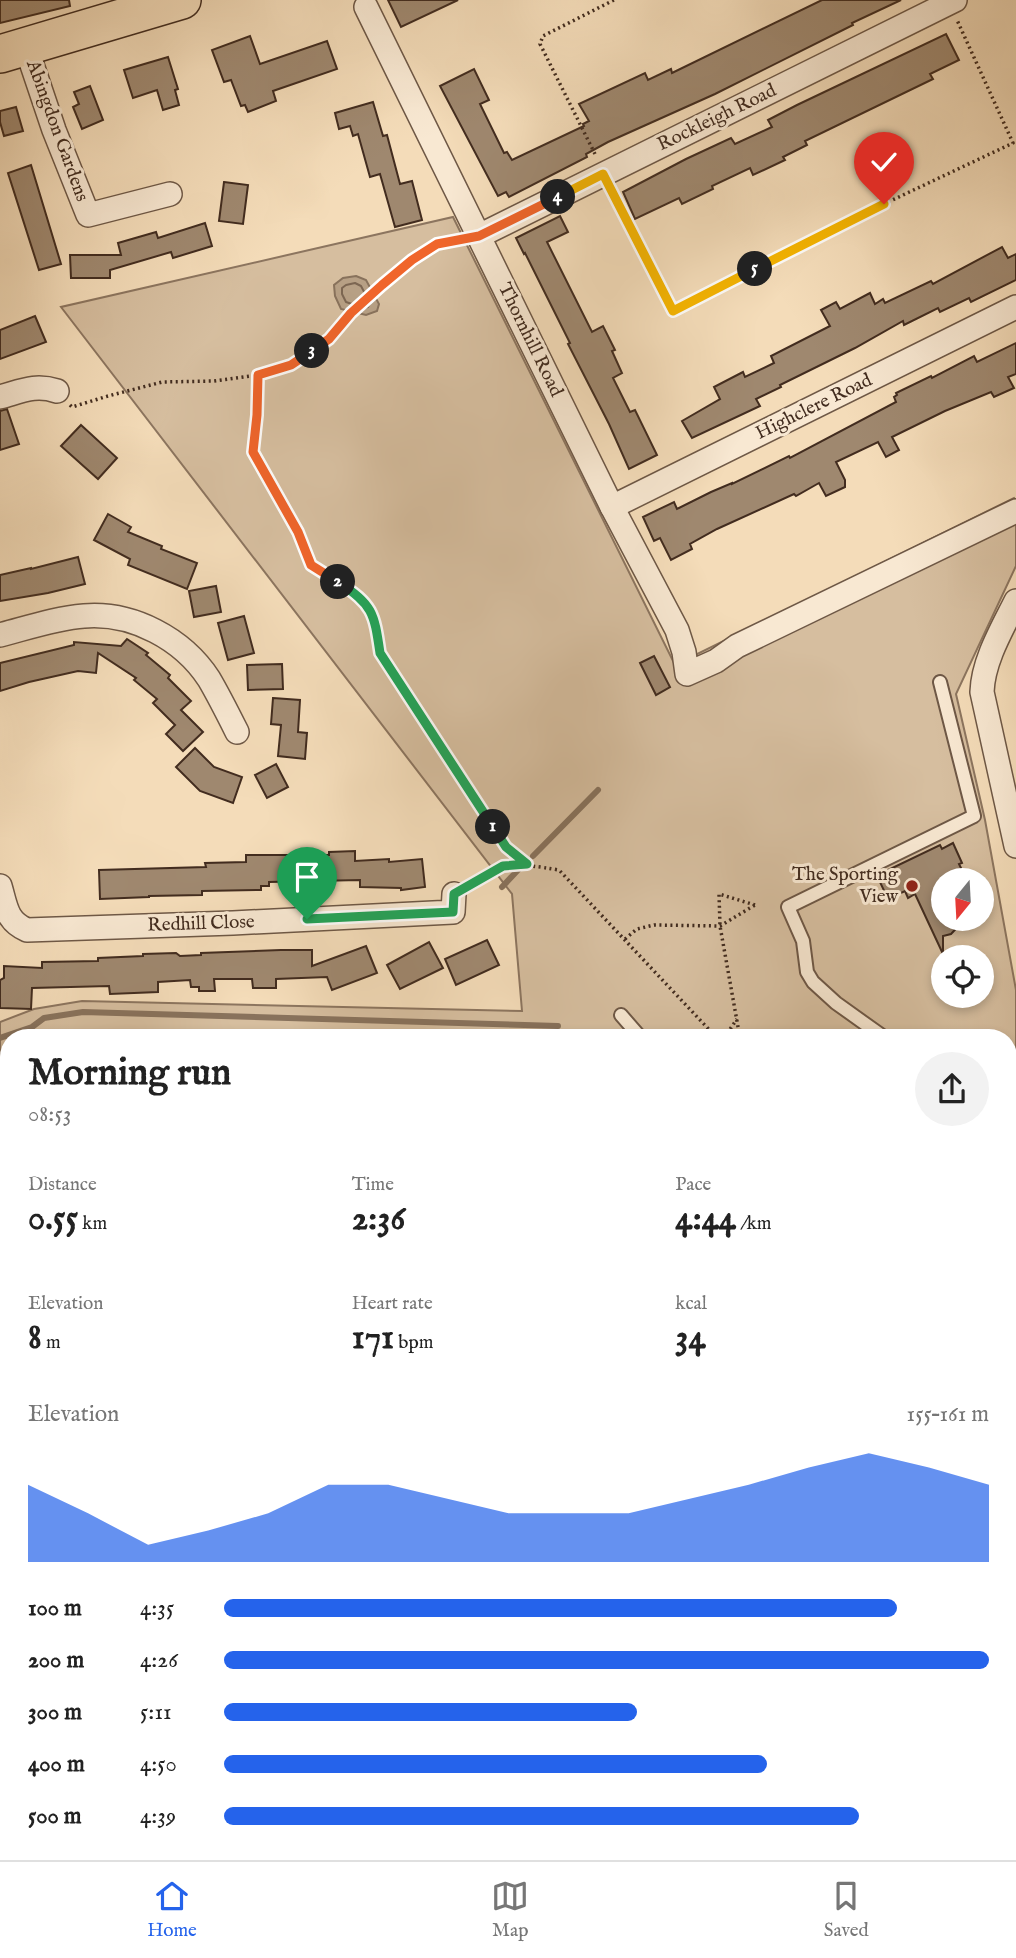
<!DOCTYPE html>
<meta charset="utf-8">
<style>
:root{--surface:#fff;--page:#f2f2f2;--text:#222;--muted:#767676;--line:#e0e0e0;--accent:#2563eb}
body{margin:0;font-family:"IM FELL English",serif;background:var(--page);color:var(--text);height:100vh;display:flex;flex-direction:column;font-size:26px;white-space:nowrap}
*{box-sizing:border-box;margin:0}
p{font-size:23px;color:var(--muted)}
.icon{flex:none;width:38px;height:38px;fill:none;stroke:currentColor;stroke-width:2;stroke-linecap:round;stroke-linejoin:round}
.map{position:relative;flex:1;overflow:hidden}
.panel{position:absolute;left:0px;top:1029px;width:1017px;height:831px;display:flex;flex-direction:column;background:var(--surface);border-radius:28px 28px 0 0;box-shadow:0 4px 10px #0003}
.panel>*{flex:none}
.needle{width:46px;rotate:198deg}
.tools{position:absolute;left:931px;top:868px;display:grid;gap:14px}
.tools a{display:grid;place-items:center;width:63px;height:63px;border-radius:50%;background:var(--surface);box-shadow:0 4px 10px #0003;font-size:35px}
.pin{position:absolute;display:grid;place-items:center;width:60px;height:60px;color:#fff;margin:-72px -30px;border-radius:50% 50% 50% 0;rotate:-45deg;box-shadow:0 0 7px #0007}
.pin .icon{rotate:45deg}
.km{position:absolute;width:35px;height:35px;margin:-18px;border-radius:50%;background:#222;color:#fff;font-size:19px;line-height:35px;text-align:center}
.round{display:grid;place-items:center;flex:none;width:74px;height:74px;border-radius:37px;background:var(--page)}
.summary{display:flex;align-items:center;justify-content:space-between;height:119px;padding:0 28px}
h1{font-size:38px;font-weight:700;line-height:52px}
.metrics{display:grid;grid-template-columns:repeat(3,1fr);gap:10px;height:119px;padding:7px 28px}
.metrics div{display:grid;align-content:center}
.metrics b{font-size:35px;font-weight:700}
.metrics small{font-size:19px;font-weight:400}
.metrics p{font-size:19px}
.chart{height:196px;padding:14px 28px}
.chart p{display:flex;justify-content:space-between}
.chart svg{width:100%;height:126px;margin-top:7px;fill:var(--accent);opacity:.7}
ul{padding:0 28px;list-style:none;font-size:23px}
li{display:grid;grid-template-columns:112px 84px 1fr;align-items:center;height:52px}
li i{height:18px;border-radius:9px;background:var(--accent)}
.dock{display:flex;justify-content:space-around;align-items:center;height:98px;border-top:2px solid var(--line);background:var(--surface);font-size:19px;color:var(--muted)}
.dock a{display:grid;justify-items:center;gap:4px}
.dock .on{color:var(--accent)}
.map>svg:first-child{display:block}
.green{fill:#d6be9f;stroke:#8c755f;stroke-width:2;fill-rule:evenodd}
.water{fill:#b7a085;stroke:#88725c;stroke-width:2}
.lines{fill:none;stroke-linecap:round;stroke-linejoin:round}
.shore{stroke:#7c6652;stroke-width:2}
.stream{stroke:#88725c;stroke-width:6}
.building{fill:#9f886f;stroke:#422c1f;stroke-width:2}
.lane-casing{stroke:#6e5846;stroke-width:16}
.street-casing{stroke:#6e5846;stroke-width:26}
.primary-casing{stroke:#422c1f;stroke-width:40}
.path{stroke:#422c1f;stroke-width:3.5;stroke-dasharray:2 3.5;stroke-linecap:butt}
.lane{stroke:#f8e8d2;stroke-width:12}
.street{stroke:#f8e8d2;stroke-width:23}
.primary{stroke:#f4dcb9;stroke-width:37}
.split-1-casing{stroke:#fff;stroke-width:14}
.split-2-casing{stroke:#fff;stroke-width:14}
.split-3-casing{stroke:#fff;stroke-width:14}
.split-4-casing{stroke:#fff;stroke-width:14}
.split-5-casing{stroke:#fff;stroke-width:14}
.split-6-casing{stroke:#fff;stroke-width:14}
.split-1{stroke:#22a559;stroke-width:9}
.split-2{stroke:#22a559;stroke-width:9}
.split-3{stroke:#f0652b;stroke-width:9}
.split-4{stroke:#f0652b;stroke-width:9}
.split-5{stroke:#f5b400;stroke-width:9}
.split-6{stroke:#f5b400;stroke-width:9}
.poi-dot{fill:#8f2418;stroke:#f8e8d2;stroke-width:2.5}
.labels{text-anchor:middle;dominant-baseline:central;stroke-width:6;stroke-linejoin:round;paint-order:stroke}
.street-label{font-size:19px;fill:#422c1f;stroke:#f8e8d2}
.poi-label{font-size:19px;fill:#422c1f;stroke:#f8e8d2;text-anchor:end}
</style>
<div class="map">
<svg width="1016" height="1860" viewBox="0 0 1016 1860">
<rect width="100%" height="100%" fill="#f4dcb9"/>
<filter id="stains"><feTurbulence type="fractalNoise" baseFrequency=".00286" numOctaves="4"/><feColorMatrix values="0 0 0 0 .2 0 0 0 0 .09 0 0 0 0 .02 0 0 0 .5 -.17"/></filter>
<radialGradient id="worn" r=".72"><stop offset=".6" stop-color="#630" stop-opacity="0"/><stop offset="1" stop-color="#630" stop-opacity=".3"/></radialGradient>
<!-- green -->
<path class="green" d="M453,217L675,665L1014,498L1016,501V566L956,694L985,820L1016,990V1860H0V1022L34,1009L82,1001L522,1011L512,894L61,307ZM943,880H982V919H943ZM943,957H982V996H943ZM9,1038H1008V1852H9Z"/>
<!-- water -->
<polygon class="water" points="356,276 366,280 379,304 377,311 366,315 341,309 335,296 334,285 343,278"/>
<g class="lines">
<!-- shore -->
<polygon class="shore" points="355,283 361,286 370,303 368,307 364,308 346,302 342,294 342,288 346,285"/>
<!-- stream -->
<g class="stream">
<polyline points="533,856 598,790"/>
<polyline points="502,887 518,870"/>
<polyline points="0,1038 32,1027 44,1018 83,1012 558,1026"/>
<polyline points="1008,1358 1016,1354"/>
</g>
</g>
<!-- building -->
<g class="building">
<polygon points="0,0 69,0 70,6 0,23"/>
<polygon points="388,0 458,0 401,27"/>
<polygon points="822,0 901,0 852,23 853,25 715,94 608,142 586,154 587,157 509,197 506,192 498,196 440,86 474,69 489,100 480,104 504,153 507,152 512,160 584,126 583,124 589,121 579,104 645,73 648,80 671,69 672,73"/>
<polygon points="946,34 959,60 930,74 933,79 805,141 807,145 783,157 785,160 753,175 750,168 712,186 713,189 682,204 679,198 635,219 623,192 686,159 731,138 735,144 772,127 768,120 797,105"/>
<polygon points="250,36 260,64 327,41 337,69 273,91 276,101 248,112 245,105 241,106 231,80 224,82 212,50"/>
<polygon points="168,57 178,89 175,90 179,105 163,110 157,90 133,98 124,70"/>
<polygon points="90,86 103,120 82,129 73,107 79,104 74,92"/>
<polygon points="373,102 383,136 387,135 400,184 412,181 422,220 395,227 380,174 370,177 358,134 353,136 350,126 339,129 335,113"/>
<polygon points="16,107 23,131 4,136 0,122 0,111"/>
<polygon points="31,165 61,264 39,270 8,173"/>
<polygon points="224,182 248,185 243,224 219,221"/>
<polygon points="560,216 568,232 547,242 592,332 603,326 615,350 612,351 622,373 613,378 630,412 635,410 657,455 629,469 609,424 568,344 570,343 525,253 524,254 516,238"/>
<polygon points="205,223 212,246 173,258 171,252 110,270 110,278 71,278 70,255 121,255 118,243 156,232 158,238"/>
<polygon points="1002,247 1008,258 1016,254 1016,280 971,302 969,298 940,312 938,308 904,325 903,321 855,348 780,385 781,387 756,399 760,406 692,438 682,421 720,399 714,387 743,372 745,377 774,363 771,356 830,326 821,310 836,302 840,309 870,293 875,304 883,299 885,303 931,281 933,284"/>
<polygon points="35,316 46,342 0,359 0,330"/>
<polygon points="1016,343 1016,374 1008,377 1014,388 994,397 991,392 945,411 892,437 899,450 886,457 878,442 836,462 845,480 845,487 826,496 819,483 796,496 794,494 717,529 690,544 692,549 671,560 660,538 654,541 643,517 674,502 677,509 711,492 732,483 732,484 789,456 790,458 896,402 894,397 897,395 896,393 931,376 932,378 974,356 977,362"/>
<polygon points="7,409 19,444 0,450 0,411"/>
<polygon points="81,425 117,458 98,479 61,446"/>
<polygon points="108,514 131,527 128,532 162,546 161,549 197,563 187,589 128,565 130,559 94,540"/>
<polygon points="78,557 85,584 48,593 0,601 0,575 31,568 31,569"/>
<polygon points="216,586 221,612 194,617 189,591"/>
<polygon points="244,616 254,653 228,660 218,623"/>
<polygon points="127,639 148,653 146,655 170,675 168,678 191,701 181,710 203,732 183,751 166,734 175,725 153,703 157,699 134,680 136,678 98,653 96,673 78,671 29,682 0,691 0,663 74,645 74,642 121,646"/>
<polygon points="654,656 670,687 656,695 640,663"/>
<polygon points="282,664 283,689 248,690 247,665"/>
<polygon points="273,698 300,700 298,732 307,733 305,759 278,756 281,725 271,724"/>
<polygon points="195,748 214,767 242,777 233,803 200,791 176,767"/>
<polygon points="276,764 288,787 267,798 255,775"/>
<polygon points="953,843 962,863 959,864 967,880 943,880 943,919 965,919 951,934 943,936 943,954 915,894 908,898 905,891 888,899 878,878 887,873 886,871 940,845 942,849"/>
<polygon points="355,851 355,861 389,859 389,862 422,859 425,887 401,890 401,888 360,887 360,880 269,882 269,886 261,886 261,890 202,891 202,895 149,896 149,897 100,899 99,870 206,867 205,863 246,862 246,855 329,855 329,852"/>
<polygon points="487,940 499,965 456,985 445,959"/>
<polygon points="429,942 443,968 400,989 387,965"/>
<polygon points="366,946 377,973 332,990 327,977 276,979 276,988 253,988 252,979 214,979 215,991 199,991 199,987 191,987 190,980 158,982 158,992 110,994 109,986 32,988 31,1009 0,1008 0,980 4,978 4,966 42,968 42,962 98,961 98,958 143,956 143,954 176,953 180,956 201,955 201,953 281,950 312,950 312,966"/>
</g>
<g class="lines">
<!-- lane casing -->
<g class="lane-casing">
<g id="lane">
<polyline points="621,1015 641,1038"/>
<polyline points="885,1038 836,1003 813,982 807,972 803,941 788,907 974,816 940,682"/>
<polyline points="1008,1426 1016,1418"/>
<polyline points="517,1860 521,1852"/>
<polyline points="558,1860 566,1852"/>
</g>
</g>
<!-- street casing -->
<g class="street-casing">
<g id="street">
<polyline points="366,7 612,507 677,630 684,652 687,674 716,661 737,646 1016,511"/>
<polyline points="26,47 54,130 88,215 170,194"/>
<polyline points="479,236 955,0"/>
<path d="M0,397C22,391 35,384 57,391"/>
<polyline points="612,507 1016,307"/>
<path d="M1016,601C1002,629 983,661 982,692L1016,846"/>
<path d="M0,635C27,628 56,618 84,616C133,612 183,639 209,679C219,696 228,714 237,732"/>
<path d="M0,886C6,906 6,921 27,930L233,923L453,912L454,894"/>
</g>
</g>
<!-- primary casing -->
<g class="primary-casing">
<polyline id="primary" points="0,54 182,0"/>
</g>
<!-- path -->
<g class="path">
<polyline points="595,154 540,44 543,36 614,0"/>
<polyline points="612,193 673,311 884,204 1013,143 957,20"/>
<polyline points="258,375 257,415 253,452 298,532 311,565 354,593 368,605 376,626 380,653 506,847 527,864"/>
<polyline points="70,405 72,407 108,396 162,382 214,381 258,375 291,365 329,339 351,313 412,260 437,244 460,240"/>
<path d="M471,883C508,862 517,863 559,870L717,1038"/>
<polyline points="625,939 637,929 654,925 720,926 755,905"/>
<polyline points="724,1038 737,1019"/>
<polyline points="740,1038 720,926 719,894 755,905"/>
<polyline points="0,1159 9,1161"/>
<polyline points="0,1449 9,1448"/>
<polyline points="0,1509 9,1501"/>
<polyline points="0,1804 9,1794"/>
<polyline points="488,1852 495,1860"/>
<polyline points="846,1852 854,1860"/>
<polyline points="466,1860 468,1852"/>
</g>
<!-- lane -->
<use href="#lane" class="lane"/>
<!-- street -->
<use href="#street" class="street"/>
<!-- primary -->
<use href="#primary" class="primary"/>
</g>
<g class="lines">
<!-- split-1 casing -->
<g class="split-1-casing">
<polyline id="split-1" points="307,919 453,912 454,894 503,866 527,864 506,847 493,827"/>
</g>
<!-- split-2 casing -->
<g class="split-2-casing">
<path id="split-2" d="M338,582C373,605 374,612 380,653L493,827"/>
</g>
<!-- split-3 casing -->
<g class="split-3-casing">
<polyline id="split-3" points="312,351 291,365 258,375 257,415 253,452 298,532 311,565 338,582"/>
</g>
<!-- split-4 casing -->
<g class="split-4-casing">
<polyline id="split-4" points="312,351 329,339 351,313 382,285 412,260 437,244 479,236 558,197"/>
</g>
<!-- split-5 casing -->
<g class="split-5-casing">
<polyline id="split-5" points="558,197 603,174 673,311 755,269"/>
</g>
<!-- split-6 casing -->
<g class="split-6-casing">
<polyline id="split-6" points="755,269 884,204"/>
</g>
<!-- split-1 -->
<use href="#split-1" class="split-1"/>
<!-- split-2 -->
<use href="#split-2" class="split-2"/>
<!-- split-3 -->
<use href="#split-3" class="split-3"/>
<!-- split-4 -->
<use href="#split-4" class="split-4"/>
<!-- split-5 -->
<use href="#split-5" class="split-5"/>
<!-- split-6 -->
<use href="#split-6" class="split-6"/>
</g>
<!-- markers -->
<circle class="poi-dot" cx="912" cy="886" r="7"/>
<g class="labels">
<!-- street labels -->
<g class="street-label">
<text transform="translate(717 118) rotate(-26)">Rockleigh Road</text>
<text transform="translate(57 131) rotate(70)">Abingdon Gardens</text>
<text transform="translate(530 340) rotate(64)">Thornhill Road</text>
<text transform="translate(814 407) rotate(-26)">Highclere Road</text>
<text transform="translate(201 924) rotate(-2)">Redhill Close</text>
</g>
<!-- poi labels -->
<g class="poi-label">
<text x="898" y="875">The Sporting<tspan x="898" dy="22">View</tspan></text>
</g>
</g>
<rect width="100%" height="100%" filter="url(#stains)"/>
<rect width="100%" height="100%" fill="url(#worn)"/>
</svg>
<div class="tools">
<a><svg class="needle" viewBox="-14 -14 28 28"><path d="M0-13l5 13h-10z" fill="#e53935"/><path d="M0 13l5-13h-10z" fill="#767676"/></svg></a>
<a><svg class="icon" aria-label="locate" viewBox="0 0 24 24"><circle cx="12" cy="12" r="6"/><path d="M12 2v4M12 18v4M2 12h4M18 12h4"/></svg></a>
</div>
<div class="pin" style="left:307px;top:919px;background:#1e9e55"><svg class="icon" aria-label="arrive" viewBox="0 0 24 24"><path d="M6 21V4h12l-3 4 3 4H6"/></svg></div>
<div class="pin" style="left:884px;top:204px;background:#d93025"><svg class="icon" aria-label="check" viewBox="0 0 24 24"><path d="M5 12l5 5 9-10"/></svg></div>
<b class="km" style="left:493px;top:827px">1</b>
<b class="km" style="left:338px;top:582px">2</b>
<b class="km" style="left:312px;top:351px">3</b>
<b class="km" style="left:558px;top:197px">4</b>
<b class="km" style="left:755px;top:269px">5</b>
<section class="panel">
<div class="summary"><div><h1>Morning run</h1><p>08:53</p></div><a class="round"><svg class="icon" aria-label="share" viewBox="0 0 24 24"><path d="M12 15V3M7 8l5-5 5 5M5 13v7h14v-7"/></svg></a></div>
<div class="metrics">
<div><p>Distance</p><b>0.55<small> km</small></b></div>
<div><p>Time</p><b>2:36</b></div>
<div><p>Pace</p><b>4:44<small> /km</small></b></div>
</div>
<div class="metrics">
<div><p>Elevation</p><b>8<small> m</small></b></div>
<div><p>Heart rate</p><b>171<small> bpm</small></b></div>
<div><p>kcal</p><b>34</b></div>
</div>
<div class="chart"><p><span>Elevation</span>155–161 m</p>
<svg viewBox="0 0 160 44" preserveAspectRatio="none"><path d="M0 44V17L10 27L20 38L30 33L40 27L50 17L60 17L70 22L80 27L90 27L100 27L110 22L120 17L130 11L140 6L150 11L160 17V44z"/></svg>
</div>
<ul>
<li><b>100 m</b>4:35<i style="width:88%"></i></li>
<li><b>200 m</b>4:26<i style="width:100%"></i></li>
<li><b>300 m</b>5:11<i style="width:54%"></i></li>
<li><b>400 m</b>4:50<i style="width:71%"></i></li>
<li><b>500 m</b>4:39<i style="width:83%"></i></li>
</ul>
</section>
</div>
<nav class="dock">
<a class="on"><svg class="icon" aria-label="home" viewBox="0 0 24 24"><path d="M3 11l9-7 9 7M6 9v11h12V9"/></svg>Home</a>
<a><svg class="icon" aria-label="map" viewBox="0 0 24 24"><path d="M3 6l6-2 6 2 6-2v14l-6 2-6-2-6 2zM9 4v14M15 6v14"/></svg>Map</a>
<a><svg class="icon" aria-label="saved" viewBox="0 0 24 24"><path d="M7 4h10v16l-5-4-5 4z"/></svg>Saved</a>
</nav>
